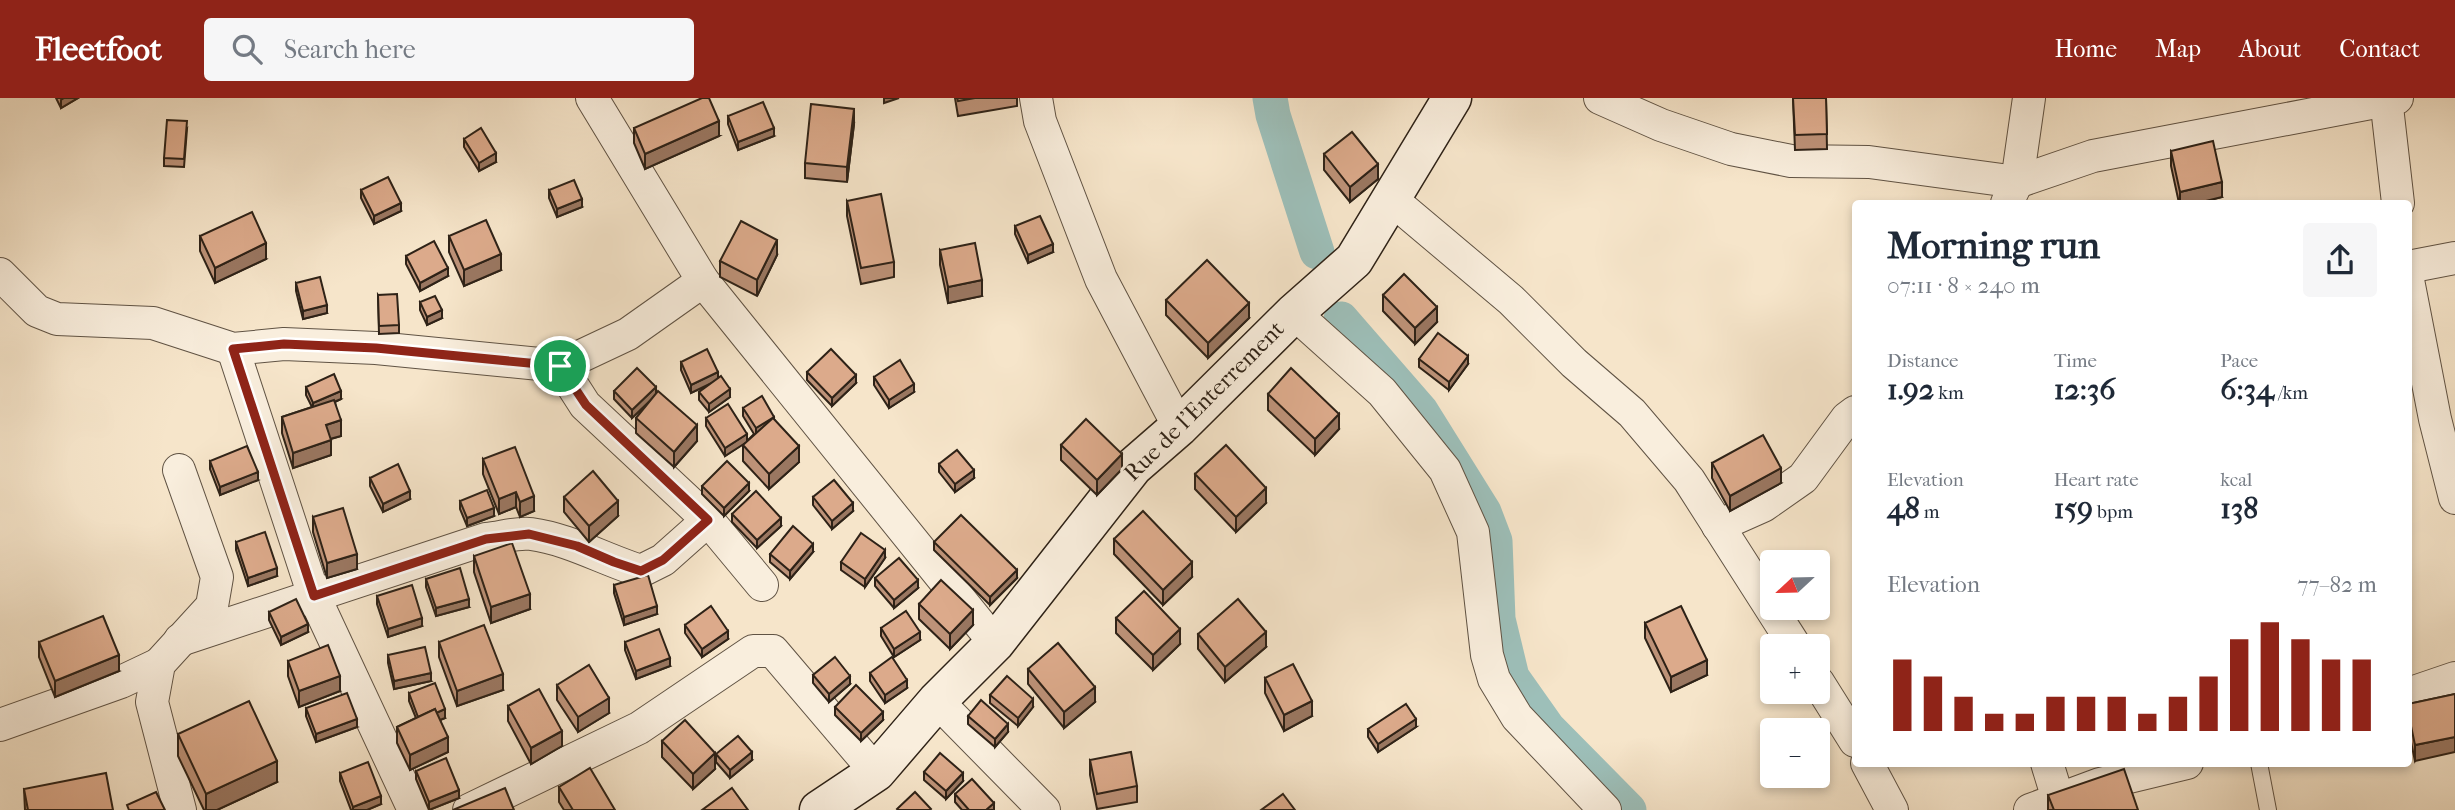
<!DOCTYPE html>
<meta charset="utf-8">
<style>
:root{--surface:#fff;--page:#f6f6f7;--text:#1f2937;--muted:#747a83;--accent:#8f2418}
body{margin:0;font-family:"IM FELL French Canon",serif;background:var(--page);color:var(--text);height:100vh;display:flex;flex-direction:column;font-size:26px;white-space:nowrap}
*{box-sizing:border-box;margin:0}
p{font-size:23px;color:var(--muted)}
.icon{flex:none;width:38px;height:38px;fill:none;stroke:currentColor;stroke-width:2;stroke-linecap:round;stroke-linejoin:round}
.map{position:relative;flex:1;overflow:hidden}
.drawer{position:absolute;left:1852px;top:102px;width:560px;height:567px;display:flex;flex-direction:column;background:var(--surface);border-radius:7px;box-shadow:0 4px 10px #0003}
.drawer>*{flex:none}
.needle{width:46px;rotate:248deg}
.buttons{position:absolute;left:1760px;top:452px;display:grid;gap:14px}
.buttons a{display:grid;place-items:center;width:70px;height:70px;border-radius:7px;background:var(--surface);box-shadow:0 4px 10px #0003;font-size:35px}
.pin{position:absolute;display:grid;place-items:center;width:60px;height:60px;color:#fff;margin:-30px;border:4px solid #fff;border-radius:50%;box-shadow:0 2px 7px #0007}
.round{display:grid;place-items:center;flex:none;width:74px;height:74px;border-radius:7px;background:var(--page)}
.headline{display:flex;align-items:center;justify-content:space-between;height:119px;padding:0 35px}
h1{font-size:38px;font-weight:700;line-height:52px}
.metrics{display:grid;grid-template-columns:repeat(3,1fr);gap:10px;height:119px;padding:7px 35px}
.metrics div{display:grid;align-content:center}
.metrics b{font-size:30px;font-weight:700}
.metrics small{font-size:19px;font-weight:400}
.metrics p{font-size:19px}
.chart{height:196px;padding:14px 35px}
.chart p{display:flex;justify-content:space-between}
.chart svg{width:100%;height:126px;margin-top:7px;stroke:var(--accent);stroke-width:6}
header{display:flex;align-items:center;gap:42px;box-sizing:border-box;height:98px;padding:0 35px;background:var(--accent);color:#fff}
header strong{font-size:33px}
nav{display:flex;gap:38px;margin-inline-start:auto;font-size:24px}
.search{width:490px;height:63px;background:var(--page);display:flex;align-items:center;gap:18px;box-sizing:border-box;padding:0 24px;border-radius:7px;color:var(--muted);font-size:26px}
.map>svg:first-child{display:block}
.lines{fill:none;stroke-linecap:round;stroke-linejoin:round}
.canal{stroke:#9dbfb9;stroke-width:35}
.lane-casing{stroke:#605344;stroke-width:18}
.street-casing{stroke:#605344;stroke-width:34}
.secondary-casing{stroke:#2e2217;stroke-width:41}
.lane{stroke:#f9eedd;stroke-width:16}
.street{stroke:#f9eedd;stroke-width:32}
.secondary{stroke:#f9eedd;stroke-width:38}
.wall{fill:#bd9278;stroke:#2e2217;stroke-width:2}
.shaded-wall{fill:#9a7761;stroke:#2e2217;stroke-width:2}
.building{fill:#dcaa8b;stroke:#2e2217;stroke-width:2}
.route-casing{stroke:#fff;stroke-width:14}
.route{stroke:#8f2418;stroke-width:9}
.labels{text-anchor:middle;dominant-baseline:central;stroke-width:6;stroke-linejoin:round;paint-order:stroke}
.street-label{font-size:23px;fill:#2e2217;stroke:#f9eedd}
</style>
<header>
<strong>Fleetfoot</strong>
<div class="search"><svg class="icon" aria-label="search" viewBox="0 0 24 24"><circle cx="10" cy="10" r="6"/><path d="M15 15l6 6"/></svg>Search here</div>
<nav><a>Home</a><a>Map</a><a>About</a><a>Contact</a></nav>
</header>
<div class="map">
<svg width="2455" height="712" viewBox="0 0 2455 712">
<rect width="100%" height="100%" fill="#f6e5ca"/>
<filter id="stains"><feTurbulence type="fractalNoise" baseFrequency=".00286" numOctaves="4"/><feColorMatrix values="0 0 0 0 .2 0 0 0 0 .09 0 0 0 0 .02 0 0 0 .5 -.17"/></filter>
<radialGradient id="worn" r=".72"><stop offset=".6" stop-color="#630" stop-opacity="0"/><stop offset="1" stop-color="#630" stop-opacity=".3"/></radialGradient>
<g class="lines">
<!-- canal -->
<g class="canal">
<polyline points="1270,0 1273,17 1317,154"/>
<polyline points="1341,221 1421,313 1484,414 1495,443 1498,521 1512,579 1548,630 1629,712"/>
</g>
<!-- lane casing -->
<g class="lane-casing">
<polyline id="lane" points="2259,665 2268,712"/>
</g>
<!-- street casing -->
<g class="street-casing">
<g id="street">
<polyline points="592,0 703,183 995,545"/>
<polyline points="1036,0 1040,23 1101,181 1179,329"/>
<polyline points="1600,0 1661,27 1731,51 1791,63 1869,64 2017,84 2093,58 2397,0"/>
<polyline points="2386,0 2398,105"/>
<polyline points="1391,101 1511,202 1574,265 1632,315 1689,382 1795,548"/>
<polyline points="2007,105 2017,84 2029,0"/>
<polyline points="2408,169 2455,160"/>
<polyline points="0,176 37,213 57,221 153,225 233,251 284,246 376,250 560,268 628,236 703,183"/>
<polyline points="2408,182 2435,321 2455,400"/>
<polyline points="1294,215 1382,294 1445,372 1473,434 1487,557 1494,581 1517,619 1605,712"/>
<polyline points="233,251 314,498 414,712"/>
<polyline points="560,268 585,307 708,422 762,487"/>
<polyline points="179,372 217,479 212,508 159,566 152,604 180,712"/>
<polyline points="1718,428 1763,408 1803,380 1847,320 1855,314"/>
<path d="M180,542L486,441C500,440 517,434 531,436C569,441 605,462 641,473L663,462L708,422"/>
<polyline points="1818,584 1855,643"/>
<polyline points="2408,596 2455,580"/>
<polyline points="937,603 1044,712"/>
<polyline points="0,627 121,584 159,566"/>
<polyline points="1867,665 1892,712"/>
<polyline points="2047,665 2058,701"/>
<polyline points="469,712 639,630 753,553 773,553 876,674"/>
<polyline points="2030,712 2100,686 2187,665"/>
</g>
</g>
<!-- secondary casing -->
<g class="secondary-casing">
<polyline id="secondary" points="819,712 876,674 937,603 995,545 1133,369 1179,329 1294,215 1354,162 1452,0"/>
</g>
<!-- lane -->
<use href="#lane" class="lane"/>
<!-- street -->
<use href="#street" class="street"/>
<!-- secondary -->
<use href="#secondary" class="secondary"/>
</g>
<!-- wall -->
<g class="wall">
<polygon points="56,0 78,0 61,10"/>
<polygon points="955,0 1017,0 1017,8 958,18"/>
<polygon points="1793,0 1826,0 1827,51 1795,52"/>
<polygon points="728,18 774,38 738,52 728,26"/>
<polygon points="854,26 847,84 805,80 805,65"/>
<polygon points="634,30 719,38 645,71 634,45"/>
<polygon points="187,31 184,69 164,68 164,60"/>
<polygon points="464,41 496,64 479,73 464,49"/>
<polygon points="2171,53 2222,99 2198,105 2179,105 2171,68"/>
<polygon points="1324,56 1378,81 1350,104 1324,72"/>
<polygon points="361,92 401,113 374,126 361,100"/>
<polygon points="549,92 582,109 557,119 549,100"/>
<polygon points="847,103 894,164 894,179 861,186 847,118"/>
<polygon points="1015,128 1053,154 1028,165 1015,136"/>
<polygon points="200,138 266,161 215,185 200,153"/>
<polygon points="449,138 501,172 464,188 449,154"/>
<polygon points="940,152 982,198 948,205 940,167"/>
<polygon points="777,157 757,198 720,179 720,163"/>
<polygon points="406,158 448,178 420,193 406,166"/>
<polygon points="296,185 327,215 303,221 296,193"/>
<polygon points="378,197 399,227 399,235 379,236"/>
<polygon points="1383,197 1437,224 1415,246 1383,213"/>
<polygon points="1166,202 1249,220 1208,260 1166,217"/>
<polygon points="420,204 442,220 427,227 420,212"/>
<polygon points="1419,261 1468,266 1449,292 1419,269"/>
<polygon points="681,264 718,280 730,299 709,314 699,302 699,294 710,286 691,295 681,272"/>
<polygon points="807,274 856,285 832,308 807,282"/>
<polygon points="874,279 914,294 889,310 874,287"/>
<polygon points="306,289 341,301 335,304 341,338 331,341 331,357 293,370 282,335 282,319 312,309 306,297"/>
<polygon points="614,293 656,295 697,343 674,369 636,335 636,320 650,302 632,320 614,301"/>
<polygon points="1268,296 1339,331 1315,357 1268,312"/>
<polygon points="743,310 774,321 799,364 769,391 743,363 743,346 725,358 706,328 706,320 747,343 754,336 743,318"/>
<polygon points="1061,347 1122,371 1097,397 1061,362"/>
<polygon points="483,361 534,413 520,419 516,409 499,416 483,376"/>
<polygon points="210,363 258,382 220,397 210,371"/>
<polygon points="1712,365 1781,385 1730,413 1712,380"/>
<polygon points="939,366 974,380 955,394 939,374"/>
<polygon points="1195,376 1266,405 1236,434 1195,391"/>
<polygon points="370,380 410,401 383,414 370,388"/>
<polygon points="702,388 749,393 724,418 702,396"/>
<polygon points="564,399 618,418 589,444 564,414"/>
<polygon points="813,399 853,413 832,431 813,407"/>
<polygon points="460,403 494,418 467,428 460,411"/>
<polygon points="732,416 781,428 757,450 732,424"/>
<polygon points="313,419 357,471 327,480 313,434"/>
<polygon points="1114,441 1192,479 1163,507 1114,456"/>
<polygon points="236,444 277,478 248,488 236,452"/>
<polygon points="934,444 1017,480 990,507 934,452"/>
<polygon points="813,454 790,481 770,464 770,456"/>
<polygon points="474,458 530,511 491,525 474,474"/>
<polygon points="885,460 865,489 841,472 841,464"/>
<polygon points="875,480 918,490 894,510 875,488"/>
<polygon points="426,481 469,509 436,518 426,489"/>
<polygon points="614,487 657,516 624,527 614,495"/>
<polygon points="377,498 422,528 388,539 377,506"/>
<polygon points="919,506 973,527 950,551 919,521"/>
<polygon points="269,514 308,534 281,547 269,522"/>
<polygon points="1116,520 1180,546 1153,572 1116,535"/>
<polygon points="1645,525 1707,577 1671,594 1645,540"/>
<polygon points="685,527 728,541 702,559 685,535"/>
<polygon points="881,530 920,542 894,559 881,538"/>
<polygon points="1198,536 1266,549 1225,584 1198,551"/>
<polygon points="39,544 119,573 55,599 39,559"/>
<polygon points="439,544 503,592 457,608 439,559"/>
<polygon points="625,544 670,568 636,581 625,552"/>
<polygon points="388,557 431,583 394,591 388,565"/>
<polygon points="288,563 340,593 299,609 288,578"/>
<polygon points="1028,571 1095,604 1064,630 1028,586"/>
<polygon points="870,575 907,590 885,605 870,583"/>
<polygon points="813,577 850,586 829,604 813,585"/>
<polygon points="1265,580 1312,618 1284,633 1265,595"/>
<polygon points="557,587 609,615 578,634 557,602"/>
<polygon points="409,595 445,620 440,622 448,654 410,672 397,645 397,629 416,620 409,603"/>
<polygon points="2455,596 2415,663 2408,630 2408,606"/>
<polygon points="990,597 1033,609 1018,628 990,605"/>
<polygon points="508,608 562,648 531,666 508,623"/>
<polygon points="835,609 883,622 861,643 835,617"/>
<polygon points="306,610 357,629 316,644 306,618"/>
<polygon points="968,618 1008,634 995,649 968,626"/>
<polygon points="1416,629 1378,654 1368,639 1368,631"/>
<polygon points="178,636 277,684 217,712 204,712 178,658"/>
<polygon points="662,643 715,671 693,691 662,659"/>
<polygon points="716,656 752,662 730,680 716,664"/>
<polygon points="1090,662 1137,688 1137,704 1097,711 1090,677"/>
<polygon points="416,673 459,700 429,712 416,681"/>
<polygon points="924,674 963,683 946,701 924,682"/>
<polygon points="340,675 381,706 367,712 351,712 340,683"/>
<polygon points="559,689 615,712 564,712 559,704"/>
<polygon points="24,691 113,712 25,712"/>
<polygon points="955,696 994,712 962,712 955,704"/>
<polygon points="2048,697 2138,712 2048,712"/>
</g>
<!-- shaded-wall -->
<g class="shaded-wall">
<polygon points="64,0 78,0 61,10 61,2"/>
<polygon points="884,0 899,0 884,5"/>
<polygon points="854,11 854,26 847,84 847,69"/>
<polygon points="719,23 719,38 645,71 645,56"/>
<polygon points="774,30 774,38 738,52 738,44"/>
<polygon points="496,55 496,64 479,73 479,65"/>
<polygon points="1378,66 1378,81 1350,104 1350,89"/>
<polygon points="2222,84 2222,99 2198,105 2180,105 2180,94"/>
<polygon points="582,101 582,109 557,119 557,111"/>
<polygon points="401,105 401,113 374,126 374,118"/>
<polygon points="777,142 777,157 757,198 757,182"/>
<polygon points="266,145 266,161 215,185 215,170"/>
<polygon points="1053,146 1053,154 1028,165 1028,157"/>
<polygon points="501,156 501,172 464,188 464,172"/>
<polygon points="448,170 448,178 420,193 420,185"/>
<polygon points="982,182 982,198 948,205 948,189"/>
<polygon points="1249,205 1249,220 1208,260 1208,245"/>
<polygon points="327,207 327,215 303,221 303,213"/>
<polygon points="1437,209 1437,224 1415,246 1415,230"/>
<polygon points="442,212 442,220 427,227 427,219"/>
<polygon points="1468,258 1468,266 1449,292 1449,284"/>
<polygon points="718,274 718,282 691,295 691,287"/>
<polygon points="856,277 856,285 832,308 832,300"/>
<polygon points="914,286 914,294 889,310 889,302"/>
<polygon points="656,289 656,297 632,320 632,312"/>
<polygon points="730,291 730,299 709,314 709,306"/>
<polygon points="341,293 341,301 313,313 313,305"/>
<polygon points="1339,316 1339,331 1315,357 1315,341"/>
<polygon points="774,319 774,327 756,338 756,330"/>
<polygon points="341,322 341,338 326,342 326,327"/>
<polygon points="697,327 697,343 674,369 674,354"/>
<polygon points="747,336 747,344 725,358 725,350"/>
<polygon points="331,342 331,357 293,370 293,355"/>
<polygon points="799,348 799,364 769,391 769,376"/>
<polygon points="1122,356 1122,371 1097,397 1097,382"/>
<polygon points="1781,370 1781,385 1730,413 1730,398"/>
<polygon points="974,372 974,380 955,394 955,386"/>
<polygon points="258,374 258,382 220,397 220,389"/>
<polygon points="749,385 749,393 724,418 724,410"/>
<polygon points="1266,390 1266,405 1236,434 1236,419"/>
<polygon points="410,393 410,401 383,414 383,406"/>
<polygon points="516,394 516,409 499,416 499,401"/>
<polygon points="534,398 534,413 520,419 520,404"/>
<polygon points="618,403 618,418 589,444 589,428"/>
<polygon points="853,405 853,413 832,431 832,423"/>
<polygon points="494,410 494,418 467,428 467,420"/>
<polygon points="781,420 781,428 757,450 757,442"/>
<polygon points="813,446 813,454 790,481 790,473"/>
<polygon points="885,452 885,460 865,489 865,481"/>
<polygon points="357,456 357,471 327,480 327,465"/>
<polygon points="1192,464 1192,479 1163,507 1163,492"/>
<polygon points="277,470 277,478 248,488 248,480"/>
<polygon points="1017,472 1017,480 990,507 990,499"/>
<polygon points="918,482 918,490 894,510 894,502"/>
<polygon points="530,496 530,511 491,525 491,509"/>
<polygon points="469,501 469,509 436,518 436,510"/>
<polygon points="657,508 657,516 624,527 624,519"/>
<polygon points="973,512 973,527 950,551 950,536"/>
<polygon points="422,520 422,528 388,539 388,531"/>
<polygon points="308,526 308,534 281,547 281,539"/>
<polygon points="1180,531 1180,546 1153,572 1153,557"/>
<polygon points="728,533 728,541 702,559 702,551"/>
<polygon points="920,534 920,542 894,559 894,551"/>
<polygon points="1266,534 1266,549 1225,584 1225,569"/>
<polygon points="119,557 119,573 55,599 55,583"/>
<polygon points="670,560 670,568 636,581 636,573"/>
<polygon points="1707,562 1707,577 1671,594 1671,579"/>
<polygon points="431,575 431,583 394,591 394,583"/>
<polygon points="503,576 503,592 457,608 457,593"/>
<polygon points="340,578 340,593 299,609 299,593"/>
<polygon points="850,578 850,586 829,604 829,596"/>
<polygon points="907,582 907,590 885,605 885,597"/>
<polygon points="1095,589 1095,604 1064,630 1064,614"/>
<polygon points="609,600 609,615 578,634 578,619"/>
<polygon points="1033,601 1033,609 1018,628 1018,620"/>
<polygon points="1312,603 1312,618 1284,633 1284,617"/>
<polygon points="445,611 445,620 420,630 420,622"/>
<polygon points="883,614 883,622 861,643 861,635"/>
<polygon points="357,621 357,629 316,644 316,636"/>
<polygon points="1416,621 1416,629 1378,654 1378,646"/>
<polygon points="1008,626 1008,634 995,649 995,641"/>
<polygon points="562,633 562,648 531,666 531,650"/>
<polygon points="448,639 448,654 410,672 410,657"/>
<polygon points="2455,639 2455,654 2415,663 2415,647"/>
<polygon points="752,654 752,662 730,680 730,672"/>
<polygon points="715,655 715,671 693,691 693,676"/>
<polygon points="277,663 277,684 217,712 206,712 206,696"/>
<polygon points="963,675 963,683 946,701 946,693"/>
<polygon points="459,692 459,700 429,712 429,704"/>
<polygon points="381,698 381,706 367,712 353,712 353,709"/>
<polygon points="994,705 994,712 986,712"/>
</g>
<!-- building -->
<g class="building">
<polygon points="702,0 709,0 719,23 645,56 634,30"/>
<polygon points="957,0 975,0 958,3"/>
<polygon points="1793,0 1826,0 1827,36 1795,37"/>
<polygon points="763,4 774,30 738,44 728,18"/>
<polygon points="811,6 854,11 847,69 805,65"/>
<polygon points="167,22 187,23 184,61 164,60"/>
<polygon points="481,30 496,55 479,65 464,41"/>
<polygon points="1352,34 1378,66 1350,89 1324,56"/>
<polygon points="2213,43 2222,84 2180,94 2171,53"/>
<polygon points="388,79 401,105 374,118 361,92"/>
<polygon points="574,82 582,101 557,111 549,92"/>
<polygon points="881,96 894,164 861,170 847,103"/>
<polygon points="252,114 266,145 215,170 200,138"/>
<polygon points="1040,118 1053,146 1028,157 1015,128"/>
<polygon points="486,122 501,156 464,172 449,138"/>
<polygon points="741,123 777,142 757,182 720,163"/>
<polygon points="434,143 448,170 420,185 406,158"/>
<polygon points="975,145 982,182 948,189 940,152"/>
<polygon points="1207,162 1249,205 1208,245 1166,202"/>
<polygon points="1404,176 1437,209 1415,230 1383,197"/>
<polygon points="320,179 327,207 303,213 296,185"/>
<polygon points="397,196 399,227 379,228 378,197"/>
<polygon points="435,198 442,212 427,219 420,204"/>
<polygon points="1438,235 1468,258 1449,284 1419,261"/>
<polygon points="707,251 718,274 691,287 681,264"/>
<polygon points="831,251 856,277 832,300 807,274"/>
<polygon points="900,262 914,286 889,302 874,279"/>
<polygon points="637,270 656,289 632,312 614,293"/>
<polygon points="1291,270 1339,316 1315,341 1268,296"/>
<polygon points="334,276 341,293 313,305 306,289"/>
<polygon points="721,278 730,291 709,306 699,294"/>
<polygon points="658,293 697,327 674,354 636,320"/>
<polygon points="762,298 774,319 756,330 743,310"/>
<polygon points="334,302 341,322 326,327 331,342 293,355 282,319"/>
<polygon points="728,306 747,336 725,350 706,320"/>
<polygon points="773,320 799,348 769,376 743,347"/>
<polygon points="1086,321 1122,356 1097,382 1061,347"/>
<polygon points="1763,337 1781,370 1730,398 1712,365"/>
<polygon points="1226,347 1266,390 1236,419 1195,376"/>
<polygon points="247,348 258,374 220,389 210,363"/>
<polygon points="515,349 534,398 520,404 516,394 499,401 483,361"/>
<polygon points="957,352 974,372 955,386 939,366"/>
<polygon points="727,363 749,385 724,410 702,388"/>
<polygon points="398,366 410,393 383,406 370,380"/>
<polygon points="593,373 618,403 589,428 564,399"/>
<polygon points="834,382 853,405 832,423 813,399"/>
<polygon points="487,392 494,410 467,420 460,403"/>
<polygon points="756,393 781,420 757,442 732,416"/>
<polygon points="343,410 357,456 327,465 313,419"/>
<polygon points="1143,413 1192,464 1163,492 1114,441"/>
<polygon points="961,417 1017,472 990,499 934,444"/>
<polygon points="793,428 813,446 790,473 770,456"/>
<polygon points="265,434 277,470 248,480 236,444"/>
<polygon points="861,435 885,452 865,481 841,464"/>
<polygon points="512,445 530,496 491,509 474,458"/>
<polygon points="899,460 918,482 894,502 875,480"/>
<polygon points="460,470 469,501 436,510 426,481"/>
<polygon points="648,477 657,508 624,519 614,487"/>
<polygon points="941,482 973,512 950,536 919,506"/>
<polygon points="412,487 422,520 388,531 377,498"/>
<polygon points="1144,493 1180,531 1153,557 1116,520"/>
<polygon points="296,501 308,526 281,539 269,514"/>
<polygon points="1238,501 1266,534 1225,569 1198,536"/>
<polygon points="711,508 728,533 702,551 685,527"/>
<polygon points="1681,508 1707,562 1671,579 1645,525"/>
<polygon points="906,513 920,534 894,551 881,530"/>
<polygon points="103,518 119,557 55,583 39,544"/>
<polygon points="484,527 503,576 457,593 439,544"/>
<polygon points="659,531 670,560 636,573 625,544"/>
<polygon points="1058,545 1095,589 1064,614 1028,571"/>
<polygon points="328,547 340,578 299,593 288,563"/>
<polygon points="425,549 431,575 394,583 388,557"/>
<polygon points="835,559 850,578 829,596 813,577"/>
<polygon points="892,559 907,582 885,597 870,575"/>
<polygon points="1293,566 1312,603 1284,617 1265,580"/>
<polygon points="589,567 609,600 578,619 557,587"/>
<polygon points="1007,578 1033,601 1018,620 990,597"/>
<polygon points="435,585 445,611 436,615 435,611 418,619 409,595"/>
<polygon points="856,587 883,614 861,635 835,609"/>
<polygon points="539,591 562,633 531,650 508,608"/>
<polygon points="347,595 357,621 316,636 306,610"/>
<polygon points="2455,596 2455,639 2415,647 2408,614 2408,606"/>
<polygon points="981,602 1008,626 995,641 968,618"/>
<polygon points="249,603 277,663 206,696 178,636"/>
<polygon points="1406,606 1416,621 1378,646 1368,631"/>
<polygon points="435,611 448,639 410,657 397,629"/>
<polygon points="685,622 715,655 693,676 662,643"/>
<polygon points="738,638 752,654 730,672 716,656"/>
<polygon points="1131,654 1137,688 1097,696 1090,662"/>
<polygon points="940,655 963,675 946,693 924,674"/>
<polygon points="446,660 459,692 429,704 416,673"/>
<polygon points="368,664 381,698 353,709 340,675"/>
<polygon points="590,670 615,712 573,712 559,689"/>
<polygon points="2124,671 2138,712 2054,712 2048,697"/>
<polygon points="106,675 113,712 28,712 24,691"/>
<polygon points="972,681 994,705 986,712 969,712 955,696"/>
<polygon points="505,690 514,712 453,712"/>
<polygon points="732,690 748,712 702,712"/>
<polygon points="156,694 165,712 129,712 127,707"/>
<polygon points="915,694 931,711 930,712 898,712 897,711"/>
<polygon points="1283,696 1295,712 1261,712"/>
</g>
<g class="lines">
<!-- route casing -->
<g class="route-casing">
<polygon id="route" points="284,246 376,250 560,268 586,307 708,422 663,462 641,473 614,464 577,448 529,436 486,441 314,498 233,251"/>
</g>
<!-- route -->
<use href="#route" class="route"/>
</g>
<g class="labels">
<!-- street labels -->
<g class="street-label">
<text transform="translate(1204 303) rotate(-45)">Rue de l'Enterrement</text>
</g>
</g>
<rect width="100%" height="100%" filter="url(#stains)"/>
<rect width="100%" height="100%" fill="url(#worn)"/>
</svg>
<div class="buttons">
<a><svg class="needle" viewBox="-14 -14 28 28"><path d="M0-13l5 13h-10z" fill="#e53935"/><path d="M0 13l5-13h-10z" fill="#747a83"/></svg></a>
<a>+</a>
<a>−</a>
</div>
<div class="pin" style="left:560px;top:268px;background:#1e9e55"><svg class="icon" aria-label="arrive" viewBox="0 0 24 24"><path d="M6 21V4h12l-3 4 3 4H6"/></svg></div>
<section class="drawer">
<div class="headline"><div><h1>Morning run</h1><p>07:11 · 8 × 240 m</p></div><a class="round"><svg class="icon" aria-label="share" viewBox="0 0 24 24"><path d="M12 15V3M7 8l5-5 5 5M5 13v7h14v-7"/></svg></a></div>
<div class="metrics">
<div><p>Distance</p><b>1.92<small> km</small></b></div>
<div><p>Time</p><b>12:36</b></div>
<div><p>Pace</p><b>6:34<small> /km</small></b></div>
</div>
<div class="metrics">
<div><p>Elevation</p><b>48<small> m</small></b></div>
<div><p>Heart rate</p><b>159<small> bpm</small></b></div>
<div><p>kcal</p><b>138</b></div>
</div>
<div class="chart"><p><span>Elevation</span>77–82 m</p>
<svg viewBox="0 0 160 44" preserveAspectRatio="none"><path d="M5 44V19M15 44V25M25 44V32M35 44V38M45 44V38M55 44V32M65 44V32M75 44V32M85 44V38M95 44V32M105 44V25M115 44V12M125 44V6M135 44V12M145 44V19M155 44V19"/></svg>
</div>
</section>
</div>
